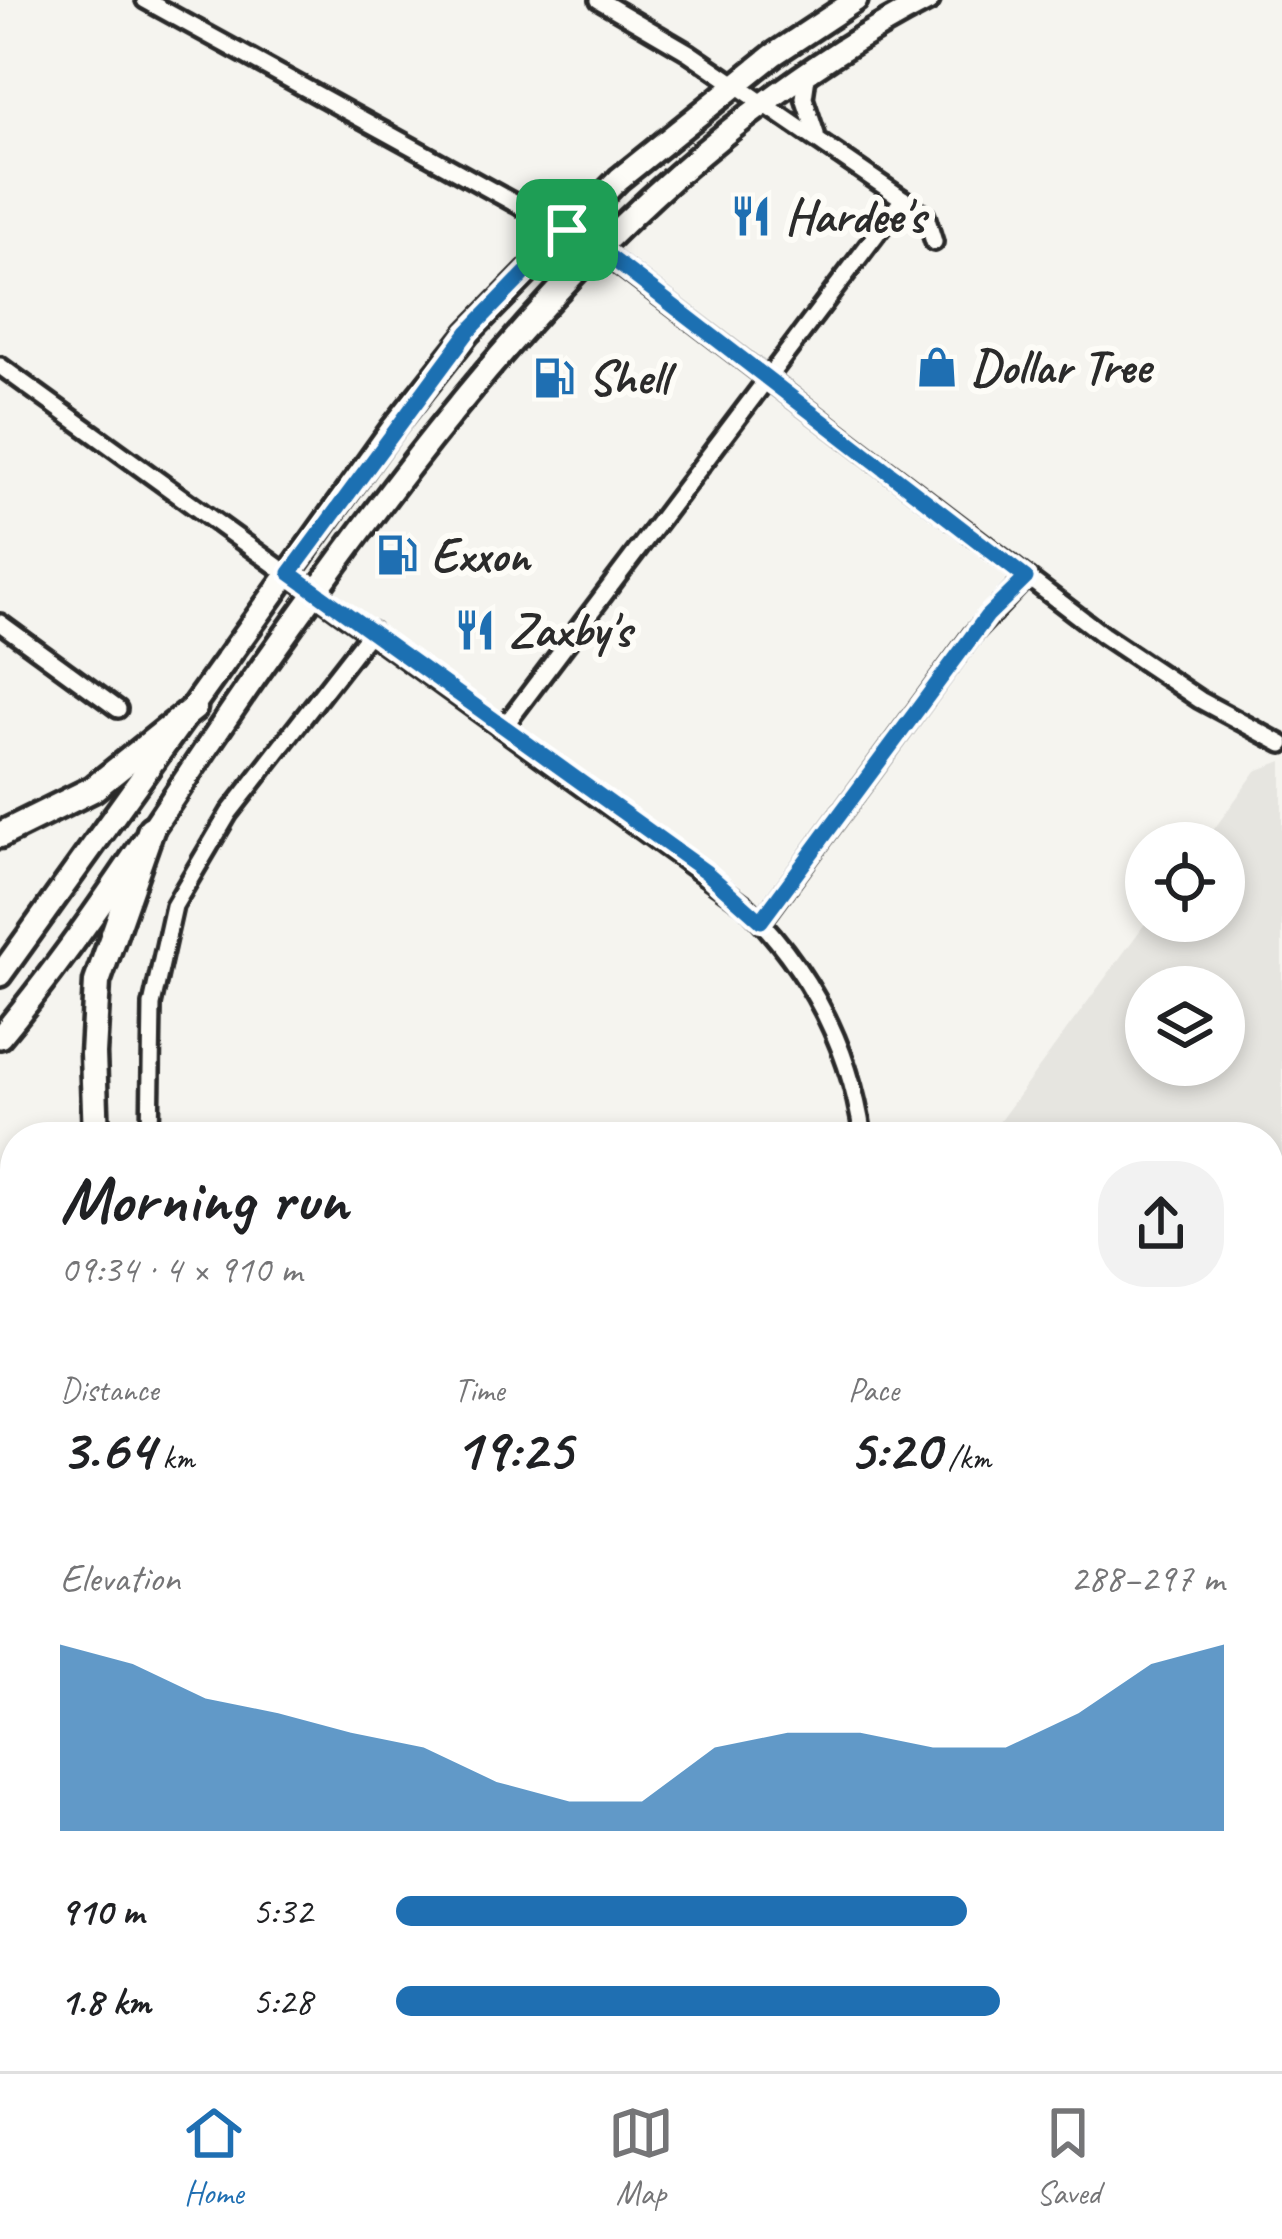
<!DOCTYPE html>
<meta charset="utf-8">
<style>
:root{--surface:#fff;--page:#f2f2f2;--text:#202124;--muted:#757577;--line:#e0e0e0;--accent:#1f6fb2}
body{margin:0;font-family:Caveat,sans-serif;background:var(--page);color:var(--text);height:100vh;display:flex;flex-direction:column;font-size:45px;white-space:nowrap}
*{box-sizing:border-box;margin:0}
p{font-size:39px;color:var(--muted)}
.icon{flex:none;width:66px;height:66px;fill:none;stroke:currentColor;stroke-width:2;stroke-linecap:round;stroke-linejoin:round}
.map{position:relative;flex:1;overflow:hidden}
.side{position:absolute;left:0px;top:1122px;width:1284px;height:951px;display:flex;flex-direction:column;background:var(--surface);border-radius:48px 48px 0 0;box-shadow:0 6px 18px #0003}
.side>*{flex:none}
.fabs{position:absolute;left:1125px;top:822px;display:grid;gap:24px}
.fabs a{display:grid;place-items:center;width:120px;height:120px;border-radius:50%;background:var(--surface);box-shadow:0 6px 18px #0003;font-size:60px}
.pin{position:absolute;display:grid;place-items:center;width:102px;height:102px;color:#fff;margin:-51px;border-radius:24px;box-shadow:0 6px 18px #0006}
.round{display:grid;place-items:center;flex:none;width:126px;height:126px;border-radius:48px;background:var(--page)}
.overview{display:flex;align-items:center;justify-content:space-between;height:204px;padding:0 60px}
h1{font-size:66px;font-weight:700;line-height:90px}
.figures{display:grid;grid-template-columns:repeat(3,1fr);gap:18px;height:204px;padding:12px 60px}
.figures div{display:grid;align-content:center}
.figures b{font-size:60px;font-weight:700}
.figures small{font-size:33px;font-weight:400}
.figures p{font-size:33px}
.chart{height:336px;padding:24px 60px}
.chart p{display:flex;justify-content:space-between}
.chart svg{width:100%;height:216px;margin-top:12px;fill:var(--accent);opacity:.7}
ul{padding:0 60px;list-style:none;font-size:39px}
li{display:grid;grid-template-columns:192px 144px 1fr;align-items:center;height:90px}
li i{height:30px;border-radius:15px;background:var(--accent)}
.tabs{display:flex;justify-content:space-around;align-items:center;height:168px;border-top:3px solid var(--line);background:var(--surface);font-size:33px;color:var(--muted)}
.tabs a{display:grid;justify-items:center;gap:6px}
.tabs .on{color:var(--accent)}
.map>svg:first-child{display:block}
.built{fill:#e6e5e0;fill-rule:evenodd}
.grass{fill:#d7d6d2;stroke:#81807e;stroke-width:3}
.forest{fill:url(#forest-crowns);stroke:#81807e;stroke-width:3}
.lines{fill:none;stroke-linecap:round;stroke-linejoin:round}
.stream{stroke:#797877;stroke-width:4.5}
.minor-casing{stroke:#2b2b2b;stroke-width:24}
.major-casing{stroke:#2b2b2b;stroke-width:30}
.highway-casing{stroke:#2b2b2b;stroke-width:33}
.minor{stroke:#fdfcf7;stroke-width:15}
.major{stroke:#fdfcf7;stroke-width:21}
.highway{stroke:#fdfcf7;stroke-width:24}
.route-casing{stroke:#fff;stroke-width:24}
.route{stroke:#1f6fb2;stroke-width:15}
.labels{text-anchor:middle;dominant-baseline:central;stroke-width:12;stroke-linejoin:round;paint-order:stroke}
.poi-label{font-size:48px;font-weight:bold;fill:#2b2b2b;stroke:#fdfcf7;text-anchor:start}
</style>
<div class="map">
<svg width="1282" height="2071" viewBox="0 0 1282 2071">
<defs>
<pattern id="forest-crowns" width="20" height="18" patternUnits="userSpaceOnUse" patternTransform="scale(3)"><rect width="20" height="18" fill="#d7d6d2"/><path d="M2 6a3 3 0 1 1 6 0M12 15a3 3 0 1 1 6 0" fill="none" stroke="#b9b8b4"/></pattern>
</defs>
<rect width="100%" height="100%" fill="#f5f4ef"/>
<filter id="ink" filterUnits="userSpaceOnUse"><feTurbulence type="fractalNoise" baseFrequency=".00833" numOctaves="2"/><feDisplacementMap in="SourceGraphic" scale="24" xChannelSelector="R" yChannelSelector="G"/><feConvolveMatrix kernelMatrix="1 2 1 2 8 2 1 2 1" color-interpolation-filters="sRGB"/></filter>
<g filter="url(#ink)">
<!-- built -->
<path class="built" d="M1282,761V1745L1269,1732V1137H988L1147,921H1224V843H1204L1256,771ZM1146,987H1224V1065H1146Z"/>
<!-- grass -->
<g class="grass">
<polygon points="853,2058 997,2058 1011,2071 856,2071"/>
<polygon points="1039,2058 1174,2058 1174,2059 1167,2071 1026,2071"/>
</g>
<!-- forest -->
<polygon class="forest" points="640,2058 769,2058 765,2071 639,2071"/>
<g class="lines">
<!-- stream -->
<g class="stream">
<polyline points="0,1429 10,1441"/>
<polyline points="692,2058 693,2071"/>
</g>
<!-- minor casing -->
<g class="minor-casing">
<g id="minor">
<polyline points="145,0 598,249 1103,635 1200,700 1282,744"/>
<polyline points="599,0 688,52 903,199 926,216 934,242"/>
<polyline points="807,77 804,98 816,134"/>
<path d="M0,366L745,905C809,969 850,1046 863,1137"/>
<polyline points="0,623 118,709"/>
<polyline points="503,728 903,199"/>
<polyline points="762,921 972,635 1026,578"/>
<polyline points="150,1137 152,1005 174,906 229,813 371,631"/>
<polyline points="0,1931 15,1939"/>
<polyline points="158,2058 172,2071"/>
<polyline points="501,2058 516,2071"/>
</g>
</g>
<!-- major casing -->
<g class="major-casing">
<g id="major">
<polyline points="0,975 392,429 468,333 619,179 773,55 856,0"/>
<path d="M0,1037C97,921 175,790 262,667C443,412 643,147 928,0"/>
</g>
</g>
<!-- highway casing -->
<g class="highway-casing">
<g id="highway">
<polyline points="0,835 93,789 194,708"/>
<polyline points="96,1137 93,1054 97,982 151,829"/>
<polyline points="0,1224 15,1234"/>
<polyline points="0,1478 15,1468"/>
<polyline points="0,1702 15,1716"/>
<polyline points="0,1774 15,1788"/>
<polyline points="0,1839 15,1846"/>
<polyline points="303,2058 317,2071"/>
<polyline points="381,2058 395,2071"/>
</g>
</g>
<!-- minor -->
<use href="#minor" class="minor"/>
<!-- major -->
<use href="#major" class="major"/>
<!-- highway -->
<use href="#highway" class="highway"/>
</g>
</g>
<g class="lines" filter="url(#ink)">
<!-- route casing -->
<g class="route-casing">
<polygon id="route" points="567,230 610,257 1026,578 987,616 761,921 706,872 290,573 468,332"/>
</g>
<!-- route -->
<use href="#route" class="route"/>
</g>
<!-- icons -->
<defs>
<g id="restaurant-bare" transform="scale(3.24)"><path d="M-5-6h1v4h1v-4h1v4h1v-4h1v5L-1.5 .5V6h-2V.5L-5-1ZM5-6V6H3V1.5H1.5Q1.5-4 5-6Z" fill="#1f6fb2" stroke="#fdfcf7" stroke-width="2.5" paint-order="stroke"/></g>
<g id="shop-bare" transform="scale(3.24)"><path d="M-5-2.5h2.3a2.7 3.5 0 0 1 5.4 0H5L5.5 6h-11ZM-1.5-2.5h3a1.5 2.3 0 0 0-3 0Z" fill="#1f6fb2" stroke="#fdfcf7" stroke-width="2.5" paint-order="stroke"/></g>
<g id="fuel-bare" transform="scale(3.24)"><path d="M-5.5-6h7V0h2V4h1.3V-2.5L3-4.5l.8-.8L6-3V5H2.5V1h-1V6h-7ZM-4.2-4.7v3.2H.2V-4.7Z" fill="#1f6fb2" stroke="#fdfcf7" stroke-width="2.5" paint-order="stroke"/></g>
</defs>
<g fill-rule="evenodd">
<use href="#restaurant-bare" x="751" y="216"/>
<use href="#shop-bare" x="937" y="367"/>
<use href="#fuel-bare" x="554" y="378"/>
<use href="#fuel-bare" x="397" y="555"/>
<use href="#restaurant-bare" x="475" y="630"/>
</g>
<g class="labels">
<!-- poi labels -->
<g class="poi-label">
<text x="785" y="216">Hardee's</text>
<text x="971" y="367">Dollar Tree</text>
<text x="588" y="378">Shell</text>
<text x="431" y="555">Exxon</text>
<text x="509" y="630">Zaxby's</text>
</g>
</g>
</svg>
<div class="fabs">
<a><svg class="icon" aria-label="locate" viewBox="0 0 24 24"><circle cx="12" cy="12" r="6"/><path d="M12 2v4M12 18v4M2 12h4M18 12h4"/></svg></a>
<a><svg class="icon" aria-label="layers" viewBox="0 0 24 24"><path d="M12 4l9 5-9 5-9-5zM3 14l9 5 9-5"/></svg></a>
</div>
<div class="pin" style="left:567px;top:230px;background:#1e9e55"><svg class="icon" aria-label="arrive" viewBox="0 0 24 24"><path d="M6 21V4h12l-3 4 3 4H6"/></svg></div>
<section class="side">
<div class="overview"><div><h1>Morning run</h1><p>09:34 · 4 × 910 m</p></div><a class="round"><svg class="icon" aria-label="share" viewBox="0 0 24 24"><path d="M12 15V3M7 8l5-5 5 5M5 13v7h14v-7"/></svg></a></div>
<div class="figures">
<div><p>Distance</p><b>3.64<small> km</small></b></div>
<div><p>Time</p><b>19:25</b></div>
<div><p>Pace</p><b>5:20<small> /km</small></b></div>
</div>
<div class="chart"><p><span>Elevation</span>288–297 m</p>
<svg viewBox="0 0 160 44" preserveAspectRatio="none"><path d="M0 44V6L10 10L20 17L30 20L40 24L50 27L60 34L70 38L80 38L90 27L100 24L110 24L120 27L130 27L140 20L150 10L160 6V44z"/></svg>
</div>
<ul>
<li><b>910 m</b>5:32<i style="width:69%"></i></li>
<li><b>1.8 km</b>5:28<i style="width:73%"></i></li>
</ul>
</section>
</div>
<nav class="tabs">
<a class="on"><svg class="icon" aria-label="home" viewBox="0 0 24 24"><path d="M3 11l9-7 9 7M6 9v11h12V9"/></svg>Home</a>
<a><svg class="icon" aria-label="map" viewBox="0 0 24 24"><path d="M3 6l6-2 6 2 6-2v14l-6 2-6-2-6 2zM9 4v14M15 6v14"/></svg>Map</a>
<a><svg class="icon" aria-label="saved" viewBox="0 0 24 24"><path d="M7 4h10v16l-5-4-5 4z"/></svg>Saved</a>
</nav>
